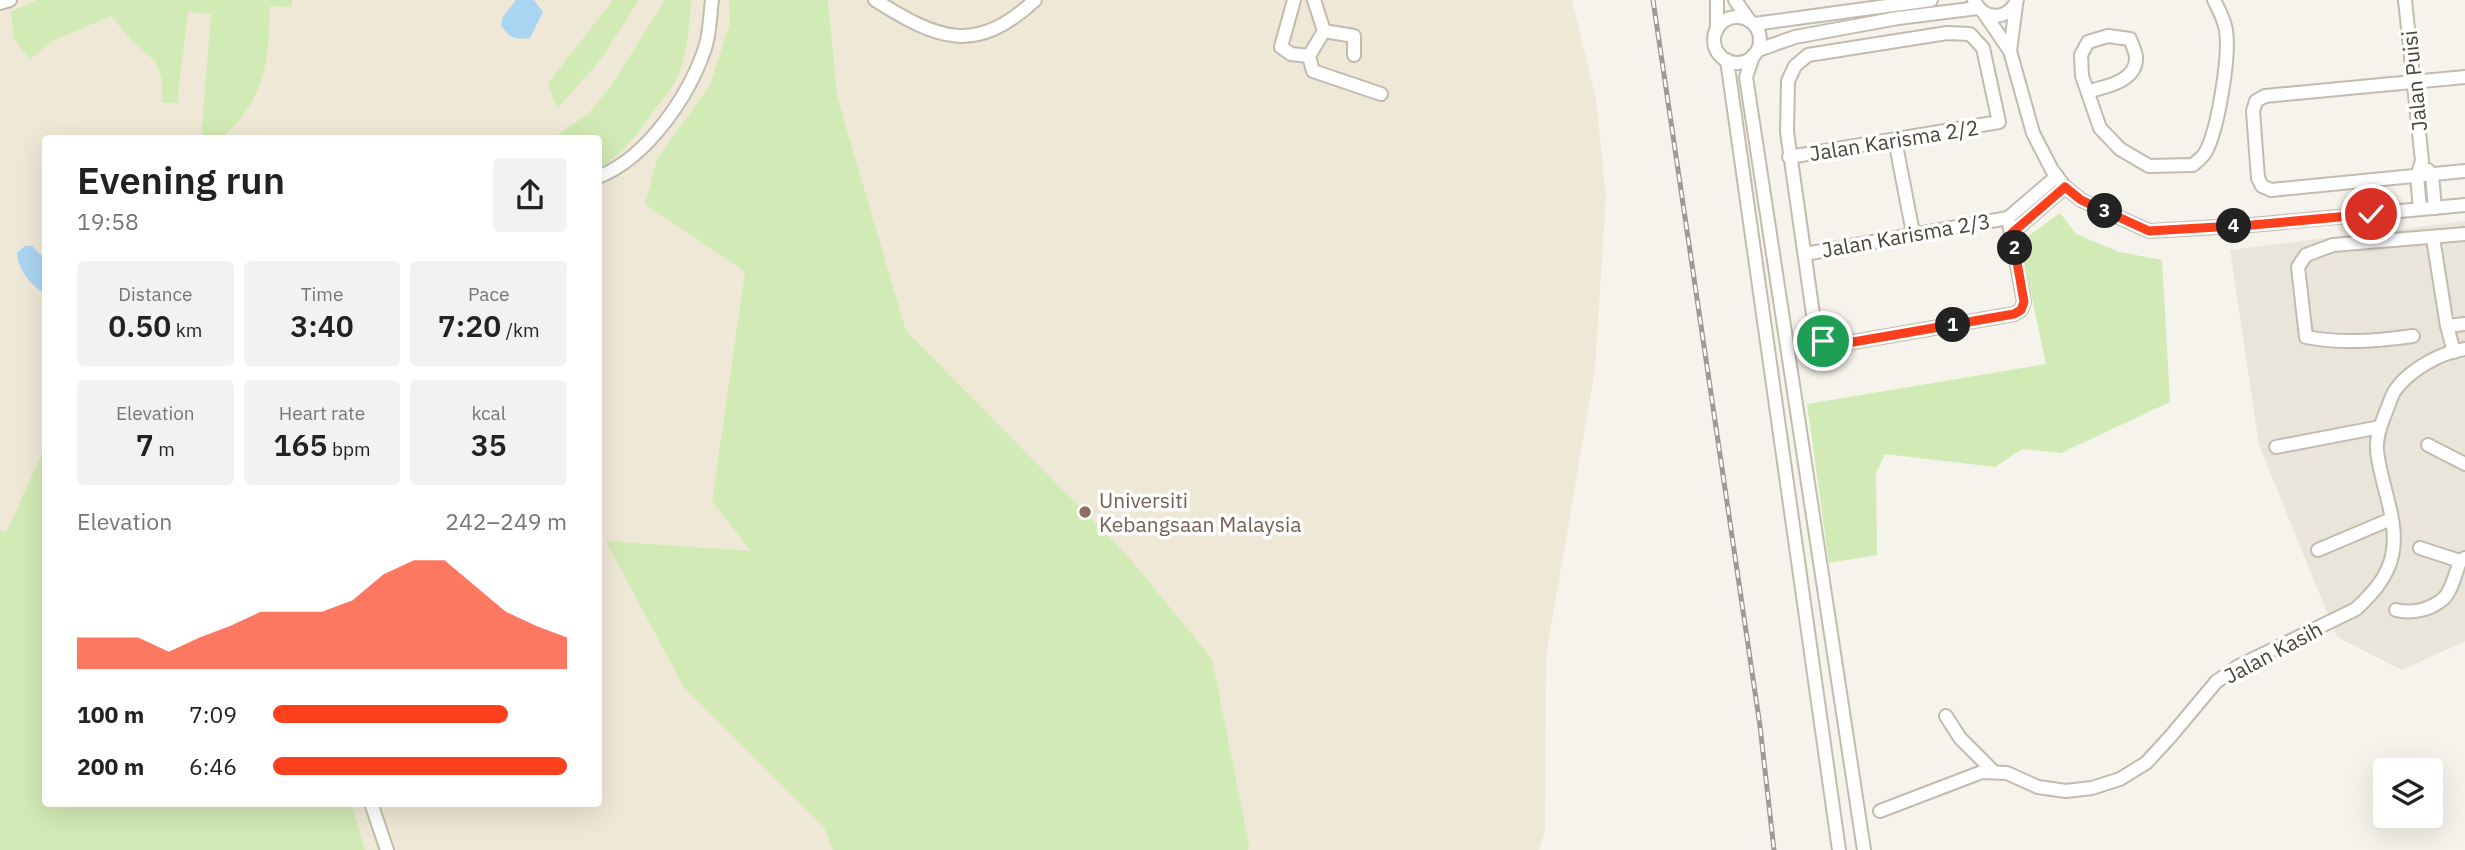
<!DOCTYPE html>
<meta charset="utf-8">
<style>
:root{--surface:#fff;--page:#f2f2f2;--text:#222;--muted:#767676;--accent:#fc3f1d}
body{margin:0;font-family:"IBM Plex Sans",sans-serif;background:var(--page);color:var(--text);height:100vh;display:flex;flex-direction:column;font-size:26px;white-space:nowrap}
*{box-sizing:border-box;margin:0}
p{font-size:23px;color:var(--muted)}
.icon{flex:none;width:38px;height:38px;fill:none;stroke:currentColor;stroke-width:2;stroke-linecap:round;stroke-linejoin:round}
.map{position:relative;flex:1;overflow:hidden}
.details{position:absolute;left:42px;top:135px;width:560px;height:672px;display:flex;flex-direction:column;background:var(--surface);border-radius:7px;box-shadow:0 7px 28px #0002}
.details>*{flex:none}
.fabs{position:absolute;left:2373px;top:758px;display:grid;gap:14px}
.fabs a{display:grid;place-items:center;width:70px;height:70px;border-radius:7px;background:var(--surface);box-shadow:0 7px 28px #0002;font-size:35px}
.pin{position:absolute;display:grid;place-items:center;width:60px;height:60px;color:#fff;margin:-30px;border:4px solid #fff;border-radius:50%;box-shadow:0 2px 7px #0007}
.km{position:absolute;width:35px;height:35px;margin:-18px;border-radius:50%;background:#222;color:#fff;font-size:19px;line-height:35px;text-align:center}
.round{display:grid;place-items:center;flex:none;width:74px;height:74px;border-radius:7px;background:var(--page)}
.headline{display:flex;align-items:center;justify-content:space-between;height:119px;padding:0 35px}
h1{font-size:38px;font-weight:600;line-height:52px}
.metrics{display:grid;grid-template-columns:repeat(3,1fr);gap:10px;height:119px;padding:7px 35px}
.metrics div{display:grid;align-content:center;border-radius:7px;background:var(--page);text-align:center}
.metrics b{font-size:30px;font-weight:600}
.metrics small{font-size:19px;font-weight:400}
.metrics p{font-size:19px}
.chart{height:196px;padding:14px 35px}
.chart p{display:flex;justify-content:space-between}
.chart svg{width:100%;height:126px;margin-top:7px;fill:var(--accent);opacity:.7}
ul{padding:0 35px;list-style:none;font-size:23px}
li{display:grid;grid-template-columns:112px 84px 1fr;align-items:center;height:52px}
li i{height:18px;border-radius:9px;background:var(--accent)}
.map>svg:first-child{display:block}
.residential{fill:#eae5da}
.education{fill:#efe8d6;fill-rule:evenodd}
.green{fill:#d2eab5}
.water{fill:#a9d4f2}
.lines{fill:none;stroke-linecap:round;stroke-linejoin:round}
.minor-casing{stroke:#c2bbae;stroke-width:16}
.minor{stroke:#fff;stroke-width:12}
.rail-casing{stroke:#9a9a9a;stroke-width:5}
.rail{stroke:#fff;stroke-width:2.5;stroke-dasharray:8;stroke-linecap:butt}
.route-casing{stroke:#fff;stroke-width:14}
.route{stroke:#fc3f1d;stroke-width:9}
.education-dot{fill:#8d6e63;stroke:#fff;stroke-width:2.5}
.labels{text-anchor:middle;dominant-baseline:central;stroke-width:7;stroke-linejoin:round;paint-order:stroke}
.street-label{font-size:21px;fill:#4b4439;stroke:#fff}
.education-label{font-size:21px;fill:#785e54;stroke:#fff;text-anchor:start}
</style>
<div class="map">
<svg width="2465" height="850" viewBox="0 0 2465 850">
<rect width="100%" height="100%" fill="#f6f3ec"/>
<!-- residential -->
<polygon class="residential" points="2465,221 2465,641 2402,670 2337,637 2259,445 2230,250"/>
<!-- education -->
<path class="education" d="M0,0H1572L1596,99L1606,196L1595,369L1546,656L1545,831L1539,850H0ZM46,138H598V803H46Z"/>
<!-- green -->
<g class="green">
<path d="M37,0H292V7L270,6C269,63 266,97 222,138H201L211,14L188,12L177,103H162V81L156,62L132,41L111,16L52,41L30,60L14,40L11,12Z"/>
<polygon points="613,0 639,0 601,59 557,109 548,83"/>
<path d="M665,0H691C689,26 688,56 676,80C672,89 664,98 657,106C640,129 625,154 599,168L598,138H553L588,114L611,86Z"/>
<polygon points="729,0 828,0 837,96 906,331 1127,555 1212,659 1249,845 1248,850 833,850 824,827 683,686 606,541 751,551 712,501 745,272 645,204 657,159 710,85 730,23"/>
<polygon points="2060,213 2076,234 2119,252 2162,260 2170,402 2061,453 2022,449 1995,467 1885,454 1876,473 1877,555 1829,563 1807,404 2046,364 2020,242"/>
<polygon points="45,447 46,803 351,803 365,850 0,850 0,529 6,533"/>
</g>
<!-- water -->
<g class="water">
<path d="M516,0H534L543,12L530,38C515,40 509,38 501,25L503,17Z"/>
<path d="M25,246H32L45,259V294C32,286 17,269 17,253Z"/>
</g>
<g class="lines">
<!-- minor casing -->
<g class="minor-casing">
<g id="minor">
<path d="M875,0C937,39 975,56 1035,0"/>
<polyline points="1294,0 1281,47 1291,54 1309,56"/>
<polyline points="1314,0 1324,31 1309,56 1313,71 1381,94"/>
<polyline points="1735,0 1749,20"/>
<path d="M1974,0C1983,21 2008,21 2017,0"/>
<polyline points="2405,0 2422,161 2417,176 2420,209"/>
<polyline points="0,3 10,0"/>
<polyline points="1984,13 2010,51 2033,133 2052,170 2065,187 2081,200 2149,231 2252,225 2465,205"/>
<circle cx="1737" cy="40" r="23"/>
<polyline points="1754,24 1931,0"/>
<polyline points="1717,29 1717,0"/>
<polyline points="1324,31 1354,36 1354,55"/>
<polyline points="1758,50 1795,37 1898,18 1978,8"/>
<polyline points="2010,51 2016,5"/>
<polyline points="1753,56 1746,77 1864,850"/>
<polyline points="1727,60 1839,850"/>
<polyline points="2465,77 2265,96 2256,101 2253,111 2258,178 2262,186 2271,190 2465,171"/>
<path d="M2089,91C2106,87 2138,81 2136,56C2135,51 2132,44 2130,39L2108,36L2088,42L2081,55L2082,76L2100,128L2120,149L2149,166L2193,165C2197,161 2202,158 2205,153C2218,131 2230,56 2226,30C2224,19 2219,10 2214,0"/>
<polyline points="1895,140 1913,233"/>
<polyline points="1789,157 1999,122 1983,48 1970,34 1947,33 1808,55 1795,66 1788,81 1787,132 1815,328 1823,341 1836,345 2014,314 2021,310 2024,302 2008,218"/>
<polyline points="2428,170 2432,175 2435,208"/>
<path d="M598,177C647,158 689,96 705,48C710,33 710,15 712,0"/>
<polyline points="2008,218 2057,176"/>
<polyline points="2012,233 2065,187"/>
<polyline points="2433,238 2447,326 2454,352"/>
<polyline points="1805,254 2008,218"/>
<polyline points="2447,326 2465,324"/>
<path d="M2413,336C2376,341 2342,344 2306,337L2298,267L2306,255L2333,245L2465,234"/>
<polyline points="2428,445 2465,464"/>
<polyline points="2276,447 2380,427"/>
<polyline points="2420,548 2460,561 2465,558"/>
<polyline points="2318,550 2391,519"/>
<path d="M2396,610C2412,614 2431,610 2444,598C2452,590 2456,572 2460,561"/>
<polyline points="1946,716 1960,738 1993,771"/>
<polyline points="371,803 387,850"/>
<path d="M1880,811L1982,772L2007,773L2038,787L2066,791L2092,788L2120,779L2146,763L2170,737L2216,682L2237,667L2356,609C2372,594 2387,578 2392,556C2400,522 2380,484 2377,450C2376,437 2381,425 2385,414C2389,406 2391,395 2396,389C2411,369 2440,353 2465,349"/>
</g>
</g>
<!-- minor -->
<use href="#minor" class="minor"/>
<!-- rail casing -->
<g class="rail-casing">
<polyline id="rail" points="1653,0 1760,726 1774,850"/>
</g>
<!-- rail -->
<use href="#rail" class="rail"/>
</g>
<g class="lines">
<!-- route casing -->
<g class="route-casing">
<polyline id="route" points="1823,341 1836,345 2014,314 2021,310 2024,302 2012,233 2065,187 2081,200 2149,231 2252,225 2371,214"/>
</g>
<!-- route -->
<use href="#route" class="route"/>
</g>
<!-- markers -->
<circle class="education-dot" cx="1085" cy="512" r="7"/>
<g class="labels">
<!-- street labels -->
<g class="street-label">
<text transform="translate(2414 81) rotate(-96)">Jalan Puisi</text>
<text transform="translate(1894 140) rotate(-9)">Jalan Karisma 2/2</text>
<text transform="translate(1906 235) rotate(-10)">Jalan Karisma 2/3</text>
<text transform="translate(2273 652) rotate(-28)">Jalan Kasih</text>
</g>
<!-- education labels -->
<g class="education-label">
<text x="1099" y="500">Universiti<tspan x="1099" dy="24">Kebangsaan Malaysia</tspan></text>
</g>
</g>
</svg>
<div class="fabs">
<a><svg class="icon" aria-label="layers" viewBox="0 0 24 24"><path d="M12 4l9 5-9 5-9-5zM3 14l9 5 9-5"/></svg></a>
</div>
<div class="pin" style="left:1823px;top:341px;background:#1e9e55"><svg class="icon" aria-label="arrive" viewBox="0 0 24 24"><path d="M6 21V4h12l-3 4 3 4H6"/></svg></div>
<div class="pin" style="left:2371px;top:214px;background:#d93025"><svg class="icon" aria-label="check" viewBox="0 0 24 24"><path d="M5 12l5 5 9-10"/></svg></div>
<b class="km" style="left:1953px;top:325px">1</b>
<b class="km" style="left:2015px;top:248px">2</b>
<b class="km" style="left:2105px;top:211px">3</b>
<b class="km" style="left:2234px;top:226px">4</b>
<section class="details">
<div class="headline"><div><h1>Evening run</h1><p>19:58</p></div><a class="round"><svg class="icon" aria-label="share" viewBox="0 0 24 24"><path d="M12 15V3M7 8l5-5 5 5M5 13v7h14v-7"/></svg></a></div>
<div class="metrics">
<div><p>Distance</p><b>0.50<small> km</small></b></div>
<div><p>Time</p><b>3:40</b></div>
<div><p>Pace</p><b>7:20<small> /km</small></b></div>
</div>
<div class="metrics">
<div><p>Elevation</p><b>7<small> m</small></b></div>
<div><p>Heart rate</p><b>165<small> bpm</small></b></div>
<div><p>kcal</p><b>35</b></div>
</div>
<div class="chart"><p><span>Elevation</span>242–249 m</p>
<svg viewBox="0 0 160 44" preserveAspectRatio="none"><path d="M0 44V33L10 33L20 33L30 38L40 33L50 29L60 24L70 24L80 24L90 20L100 11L110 6L120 6L130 15L140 24L150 29L160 33V44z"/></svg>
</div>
<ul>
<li><b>100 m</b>7:09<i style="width:80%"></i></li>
<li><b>200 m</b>6:46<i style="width:100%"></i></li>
</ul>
</section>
</div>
